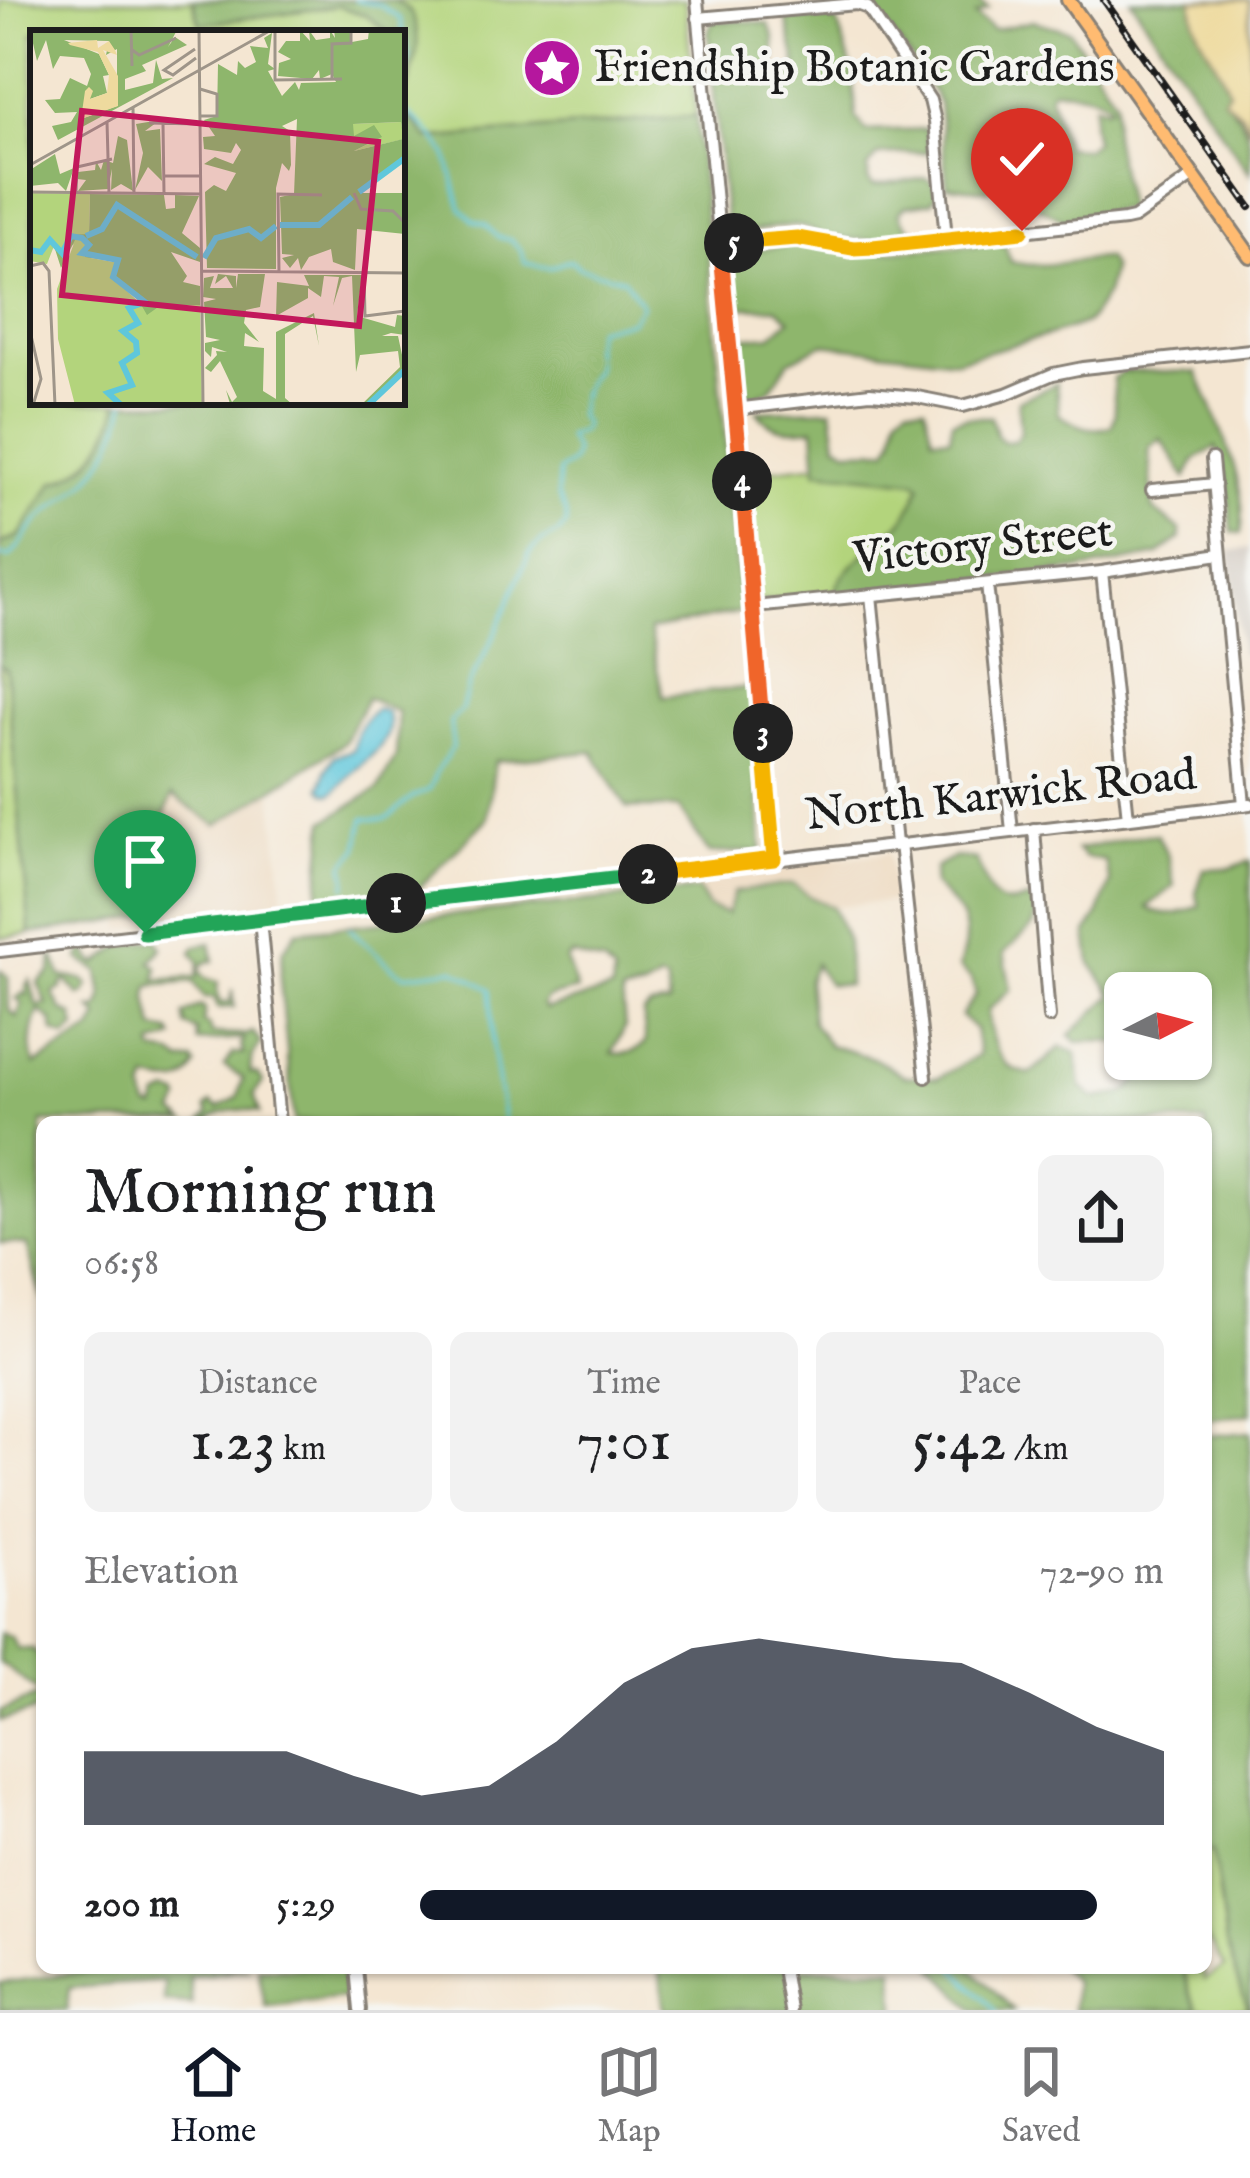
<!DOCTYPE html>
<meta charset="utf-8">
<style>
:root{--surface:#fff;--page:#f2f2f2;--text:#202124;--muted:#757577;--line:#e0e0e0;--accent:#111827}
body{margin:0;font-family:"IM FELL English",serif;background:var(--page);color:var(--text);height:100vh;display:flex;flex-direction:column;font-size:45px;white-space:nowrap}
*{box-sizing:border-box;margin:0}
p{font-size:39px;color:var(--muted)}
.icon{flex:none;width:66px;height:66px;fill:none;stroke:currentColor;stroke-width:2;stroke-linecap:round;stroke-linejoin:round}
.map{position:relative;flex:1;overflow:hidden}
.details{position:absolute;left:36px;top:1116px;width:1176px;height:858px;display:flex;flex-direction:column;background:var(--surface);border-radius:18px;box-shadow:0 3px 9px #0004}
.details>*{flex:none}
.needle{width:78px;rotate:84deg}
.fabs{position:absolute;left:1104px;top:972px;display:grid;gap:24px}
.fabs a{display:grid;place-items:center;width:108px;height:108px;border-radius:18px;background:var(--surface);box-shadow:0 3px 9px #0004;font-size:60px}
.pin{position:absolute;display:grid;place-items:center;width:102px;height:102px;color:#fff;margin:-123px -51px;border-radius:50% 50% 50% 0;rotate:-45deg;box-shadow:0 0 12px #0007}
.pin .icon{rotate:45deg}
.km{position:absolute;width:60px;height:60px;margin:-30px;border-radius:50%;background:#222;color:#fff;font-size:33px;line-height:60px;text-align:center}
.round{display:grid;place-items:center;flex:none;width:126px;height:126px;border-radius:18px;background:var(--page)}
.summary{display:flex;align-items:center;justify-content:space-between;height:204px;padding:0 48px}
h1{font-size:66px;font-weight:600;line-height:90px}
.stats{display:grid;grid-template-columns:repeat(3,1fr);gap:18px;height:204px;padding:12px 48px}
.stats div{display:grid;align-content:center;border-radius:18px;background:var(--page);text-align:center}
.stats b{font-size:60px;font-weight:600}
.stats small{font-size:33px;font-weight:400}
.stats p{font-size:33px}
.chart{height:336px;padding:24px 48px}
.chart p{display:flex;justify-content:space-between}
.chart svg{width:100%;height:216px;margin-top:12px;fill:var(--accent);opacity:.7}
ul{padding:0 48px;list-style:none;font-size:39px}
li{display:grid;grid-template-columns:192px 144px 1fr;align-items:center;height:90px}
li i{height:30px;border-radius:15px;background:var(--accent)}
.tab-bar{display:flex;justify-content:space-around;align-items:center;height:168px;border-top:3px solid var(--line);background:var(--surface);font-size:33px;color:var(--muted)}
.tab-bar a{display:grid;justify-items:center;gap:6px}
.tab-bar .active{color:var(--accent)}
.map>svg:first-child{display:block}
.built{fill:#edd7bb}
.industrial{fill:#ccc2b9}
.green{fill:#b3d47c;stroke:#68784c;stroke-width:3}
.forest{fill:#8eb66c;stroke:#556944;stroke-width:3;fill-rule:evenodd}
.sand{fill:#eeda9e;stroke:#857b5d;stroke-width:3}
.water{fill:#5fc7db;stroke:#3e727c;stroke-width:3}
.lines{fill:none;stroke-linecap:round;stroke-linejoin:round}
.stream{stroke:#5fc7db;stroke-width:3}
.minor-casing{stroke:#888177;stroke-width:16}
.major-casing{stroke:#888177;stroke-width:18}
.minor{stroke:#fff;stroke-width:10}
.major{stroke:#ffbb71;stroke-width:12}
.rail-casing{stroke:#1c1c1c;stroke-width:8}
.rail{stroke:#f6f6f2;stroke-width:3;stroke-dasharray:9;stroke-linecap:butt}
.split-1-casing{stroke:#fff;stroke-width:24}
.split-2-casing{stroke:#fff;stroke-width:24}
.split-3-casing{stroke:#fff;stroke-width:24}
.split-4-casing{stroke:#fff;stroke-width:24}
.split-5-casing{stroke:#fff;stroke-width:24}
.split-6-casing{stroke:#fff;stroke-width:24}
.split-1{stroke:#22a559;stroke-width:15}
.split-2{stroke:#22a559;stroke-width:15}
.split-3{stroke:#f5b400;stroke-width:15}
.split-4{stroke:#f0652b;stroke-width:15}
.split-5{stroke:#f0652b;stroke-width:15}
.split-6{stroke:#f5b400;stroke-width:15}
.labels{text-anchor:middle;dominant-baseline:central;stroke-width:9;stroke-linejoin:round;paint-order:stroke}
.poi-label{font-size:45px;fill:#1c1c1c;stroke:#f6f6f2;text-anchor:start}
.street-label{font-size:45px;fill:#1c1c1c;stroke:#f6f6f2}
.inset-river{fill:none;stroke:#5fc7db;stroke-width:6}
.inset-road{fill:none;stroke:#9e9589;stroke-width:3}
.view{fill:#c2185b;fill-opacity:0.15;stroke:#c2185b;stroke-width:6}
.inset-edge{fill:none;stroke:#1c1c1c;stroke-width:6}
</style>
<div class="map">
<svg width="1250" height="2010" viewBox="0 0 1250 2010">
<rect width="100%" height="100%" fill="#f6f6f2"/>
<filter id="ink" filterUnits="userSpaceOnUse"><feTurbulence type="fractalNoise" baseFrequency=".00833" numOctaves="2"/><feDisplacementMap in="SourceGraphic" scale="24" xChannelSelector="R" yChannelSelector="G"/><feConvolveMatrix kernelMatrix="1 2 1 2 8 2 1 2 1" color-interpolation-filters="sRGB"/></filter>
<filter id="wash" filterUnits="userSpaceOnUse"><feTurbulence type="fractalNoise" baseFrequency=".004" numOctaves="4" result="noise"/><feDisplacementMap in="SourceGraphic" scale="48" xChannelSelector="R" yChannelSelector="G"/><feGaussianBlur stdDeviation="2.7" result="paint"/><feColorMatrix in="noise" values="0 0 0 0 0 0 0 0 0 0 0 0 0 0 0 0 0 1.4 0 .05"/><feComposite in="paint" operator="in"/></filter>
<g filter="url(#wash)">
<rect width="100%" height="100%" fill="#f4e6d2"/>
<!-- built -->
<g class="built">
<polygon points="266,735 285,911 122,929 103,753"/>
<polygon points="889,853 894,901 753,913 701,922 695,875"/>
</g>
<!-- industrial -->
<polygon class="industrial" points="1250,548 1250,654 1241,655 1230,551"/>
<!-- green -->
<g class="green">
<path d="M0,0H192L200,24L338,6L366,15L388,33H33V402H119C111,438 91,472 54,482L19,536L0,544Z"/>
<polygon points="394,0 685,0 696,116 428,139 417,124 402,115 402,99 411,78 409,10"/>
<polygon points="925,453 937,584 757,602 746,472"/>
<polygon points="0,665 6,668 30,934 0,938"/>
<polygon points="1213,1850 1226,1944 1248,2010 1198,2010 1190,1994 1183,1968 1203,1968 1204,1980 1224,1967 1209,1942 1206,1944 1206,1852"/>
</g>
<!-- forest -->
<g class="forest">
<path d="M193,0H394C398,3 407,8 410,12C426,36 412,76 402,99V33H388L366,15L338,6L200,24Z"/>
<path d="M878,0H977L988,9L975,15L993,30L1033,21L1070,31L1115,100L1113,135L1127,208L1064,220L1028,201L1018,174L990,190L947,186L939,103L920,70L873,9ZM1053,89C1073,92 1094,91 1110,105L1106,108L1094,104L1092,124L1095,141L1086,149L1065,147L1049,93Z"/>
<path d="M1131,0H1192C1194,42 1217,55 1229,92L1224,99C1250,124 1250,137 1250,174Z"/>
<path d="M786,17H824L837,22L853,72L856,117L866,131L926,129L929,152L878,155L868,168V180L873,186L926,178L933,182L937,194L932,202L906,206L899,212L902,220L920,238C891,241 862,241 833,237C821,235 809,227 796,226C769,223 746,244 725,217L708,32L713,21H743L768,24L774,38L775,71L786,78L798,72Z"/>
<path d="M402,115L417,124L428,139L696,116L741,612L649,630L663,697L753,687L762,851L709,853L679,808H627L593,752L495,761L487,819L415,892L318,899L325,821L378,789L396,756L398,712L367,698L344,743L217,825L172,795L157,838L155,915L30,934L6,669L0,665V544L19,536L54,482C91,472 111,438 119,402H402Z"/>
<path d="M805,243L858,253L1004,243L1011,262C1047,270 1071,259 1107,258L1112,269L1106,294L1087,323L1050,335L956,360L823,344L789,361L770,390L751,398L739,380L735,338L772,335L790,319L777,308L736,307L733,277L738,252Z"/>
<path d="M1124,371L1197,372C1215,417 1250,485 1241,533L1232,532L1227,480L1216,447L1195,460L1186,478L1161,439L1149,448L1153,509L1180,530L1181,538L1158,555L1092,568L834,596C839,566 885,541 904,519C911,510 915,496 921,485L916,481L817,471L814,428C790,430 773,433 757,411L832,409L837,443L849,450L888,449L894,439L899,413L908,405L925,406L933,437H950L952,421L966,417H991L997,436L1004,442L1015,441L1020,433L1018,401L1056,384L1059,415C1077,425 1092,433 1112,426L1115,414L1113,378Z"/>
<path d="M1157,834L1168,857L1174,886L1147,907C1164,920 1182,913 1200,906L1196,893L1204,869L1230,868L1250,861V1414L1206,1420V1122H294L280,979L283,951L297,931L698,890L708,907L727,914L734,892L793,884L811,897L833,907L847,942L848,985L828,984L815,964L808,980L812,1022L829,1045L876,1059L905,1076L938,1078L979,1055L975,1029L961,1016L976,994L971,979L959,967C973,925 963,914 933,885L935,868L955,857L976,860C991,889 987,913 1029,899L1037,909L1034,925L1004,953L1011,990L988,1010C988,1028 995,1056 1010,1067C1016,1071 1024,1072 1030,1074L1061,1047L1077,1053L1081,1087L1094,1098L1126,1093L1141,1076L1146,1059H1191V993H1125V1045L1106,1041L1077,1042L1070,1035L1113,995L1091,963L1087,933L1099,913L1110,883L1105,861L1084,857L1077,850L1137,836ZM572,955L604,964L614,974L612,990L546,1009L542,1005L546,998L577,990L566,960ZM660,979L666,982L669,1004L650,1007L643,1013L646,1042C638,1052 624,1055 612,1053L625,1027L622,994L644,989Z"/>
<path d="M158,939L162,948L151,962L158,967L156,980L197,977L199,962L192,952L196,946L211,943L214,961L206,962L199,969L205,978L218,982L217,991L221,1003L230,1002L233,989L234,1007L218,1008L214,998H204L193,982L149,986L148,1000L155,1029L171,1032L174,1038L153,1046L154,1052L173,1055L182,1062L193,1061L196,1066C182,1090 173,1084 148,1080L144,1091L148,1107L155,1109L158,1098L169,1093L179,1096L181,1100L175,1113L185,1122H42V1302L27,1244L0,1243V970L8,977L9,1010L17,1017L22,1003L16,999L23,993L27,995L26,985L30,980L37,1005H47L38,983L51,972L52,953L61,976L83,980L89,986L84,994L80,996L66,981L62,983V988L53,993L63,1011L73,1015L76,1028L66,1038L54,1032L52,1021L39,1010C32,1028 28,1047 35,1065L92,1031L99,1017L92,1010H98C107,997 100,986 99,972L79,959L86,948L91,959L97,964L122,946Z"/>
<path d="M200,1006L205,1009L203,1023L208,1025L212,1034L245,1035L253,1032L261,1043L252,1057L250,1073L257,1074L263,1082L254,1095L260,1113C245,1107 224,1110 210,1119L212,1122H202L209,1114L206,1108L211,1103L218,1108L238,1097L243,1078L224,1066L233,1053L244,1054L241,1046L244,1039L198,1042L197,1031L186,1026L184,1015Z"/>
<polygon points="1250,1432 1250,2010 1248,2010 1226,1944 1213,1851 1206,1852 1206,1436"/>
<polygon points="0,1633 11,1637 17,1649 33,1649 42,1660 42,1709 0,1721 0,1712 42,1694 0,1663"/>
<polygon points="111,1968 250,1968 189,1977 192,2004 164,2002 164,1981 69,1988 67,2010 0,2010 0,1983"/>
<polygon points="258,1968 342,1968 345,1998 265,2006"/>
<polygon points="659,1968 894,1968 896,2010 665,2010"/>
<polygon points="934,1968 971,1968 1014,2010 975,2010"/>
<polygon points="1061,1968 1183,1968 1190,1994 1198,2010 1073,2010 1074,1982"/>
</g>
<!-- sand -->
<path class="sand" d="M1192,0H1250V130L1241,113L1223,99L1229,91C1217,55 1194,42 1192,0Z"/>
<!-- water -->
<path class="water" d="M376,709L387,712C397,738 372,755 354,771C346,778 341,787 332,794L326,793L321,787L326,770L334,756L353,750C356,732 362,720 376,709Z"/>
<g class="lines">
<!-- stream -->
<g class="stream">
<polyline points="355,0 380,5 400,19 409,58 402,82"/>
<path d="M0,556L10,557C21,546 28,531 39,520C54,504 76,494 90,478C109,457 120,429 126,402"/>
<path d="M346,887L347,876L344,865L358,849L364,818C397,824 390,812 410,799C416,794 424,793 430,789L436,772L453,747L450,722L462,709L468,686L495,635L529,554L540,542L559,533L566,525V515L557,495L559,471L572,462L575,451L567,437L582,431L584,423L578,417C579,399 584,382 596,368L593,347L596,328L631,321L642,305L624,279L580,268L570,260L549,268L525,263L520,249L511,240L497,237L486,225L474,221L461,208L447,155L428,130L402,108"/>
<polyline points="349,928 395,970 405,975 454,969 490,989 493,1052 504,1122"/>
<polyline points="954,1968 996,2010"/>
</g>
</g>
</g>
<g filter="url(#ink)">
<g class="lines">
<!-- minor casing -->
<g class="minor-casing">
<g id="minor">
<polyline points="697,0 754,607 774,859"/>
<polyline points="698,18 857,4 868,8 930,100 935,121 946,238"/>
<polyline points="720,243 797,238 853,248 873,247 1125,220 1134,218 1192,177"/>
<polyline points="735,409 870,393 917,397 963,406 1006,394 1053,374 1083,368 1250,350"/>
<polyline points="1212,459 1244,805"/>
<polyline points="1152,490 1215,484"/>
<polyline points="1102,572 1128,818"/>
<polyline points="987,584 1012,831"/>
<polyline points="871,595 896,844"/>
<polyline points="754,607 1102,572 1220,554"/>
<polyline points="1034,829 1049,1017"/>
<polyline points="900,844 926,1077"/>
<polyline points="260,919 279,1122"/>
<polyline points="0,951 1250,804"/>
<polyline points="356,1968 360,2010"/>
<polyline points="783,1968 790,2010"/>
</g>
</g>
<!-- major casing -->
<g class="major-casing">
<polyline id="major" points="1068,0 1250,256"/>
</g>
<!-- minor -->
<use href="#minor" class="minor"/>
<!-- major -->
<use href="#major" class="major"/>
<!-- rail casing -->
<g class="rail-casing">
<polyline id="rail" points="1104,0 1250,207"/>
</g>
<!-- rail -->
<use href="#rail" class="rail"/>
</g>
</g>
<g class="lines" filter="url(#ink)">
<!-- split-1 casing -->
<g class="split-1-casing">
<polyline id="split-1" points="145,933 396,903"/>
</g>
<!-- split-2 casing -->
<g class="split-2-casing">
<polyline id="split-2" points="396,903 648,874"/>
</g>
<!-- split-3 casing -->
<g class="split-3-casing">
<polyline id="split-3" points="648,874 774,859 763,733"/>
</g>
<!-- split-4 casing -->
<g class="split-4-casing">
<polyline id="split-4" points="742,481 763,733"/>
</g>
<!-- split-5 casing -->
<g class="split-5-casing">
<polyline id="split-5" points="734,243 720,243 742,481"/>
</g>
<!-- split-6 casing -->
<g class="split-6-casing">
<polyline id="split-6" points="734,243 797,238 853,248 873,247 1022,231"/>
</g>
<!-- split-1 -->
<use href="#split-1" class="split-1"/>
<!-- split-2 -->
<use href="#split-2" class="split-2"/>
<!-- split-3 -->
<use href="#split-3" class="split-3"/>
<!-- split-4 -->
<use href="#split-4" class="split-4"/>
<!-- split-5 -->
<use href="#split-5" class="split-5"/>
<!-- split-6 -->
<use href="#split-6" class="split-6"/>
</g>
<!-- icons -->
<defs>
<g id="sight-disc" transform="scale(3)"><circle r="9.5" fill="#b5179e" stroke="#f6f6f2"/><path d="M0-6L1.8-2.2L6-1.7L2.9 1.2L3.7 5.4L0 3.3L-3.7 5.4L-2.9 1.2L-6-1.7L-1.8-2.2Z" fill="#fff"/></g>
</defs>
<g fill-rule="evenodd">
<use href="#sight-disc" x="552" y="68"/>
</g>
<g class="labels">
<!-- poi labels -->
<g class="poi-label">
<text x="594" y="68">Friendship Botanic Gardens</text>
</g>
<!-- street labels -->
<g class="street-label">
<text transform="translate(983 546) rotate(-6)">Victory Street</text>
<text transform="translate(1001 796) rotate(-6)">North Karwick Road</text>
</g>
</g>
<!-- overview -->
<g transform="translate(30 30)">
<rect width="375" height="375" fill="#f4e6d2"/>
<path d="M371,92L374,109L324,121L344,111L323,106V94ZM0,163L60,164L59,204L32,222L24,216L17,234L0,231ZM46,208L57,212L61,228L89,233L82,247L113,276L170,275L172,375H45L28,309L27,259Z" fill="#b3d47c"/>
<path d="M0,0H147L138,17L145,7L157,15L112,35L116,41L95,49V60L123,53L126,30L132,49L143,48L28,110L22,96L41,92L47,82L25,83L15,70L30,69L40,48L57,56L61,44L54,28L30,26L23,39L16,10L7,31ZM34,10L79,11L76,25L87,19V76L51,89L59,57L60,69L77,63L73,46L79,45L69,24ZM270,0L280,11L279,0L286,10L300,8V0L305,8L304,0H320L322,12L338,9L339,0H375V130L331,163H375V204L327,199L325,240L303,232L301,219L279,227L271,240L268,228L260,238L252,228L264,225L252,224L250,167L264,164L267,89L252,96L260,101L261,135L259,141L252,133L246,158V239L177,238L175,162L184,155L196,161L206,143L174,134L185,127L203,134L211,120L206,113L201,123L174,119L173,107L185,106L174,90L187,86L188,34L207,45L208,31L215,38L226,32L220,16L238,18L234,8L242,3L238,34L245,39L238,41L252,66L265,52L269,60L271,53L306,52L302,44L290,49L289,40L282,49L248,46L249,33L261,29L248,22L256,11H270ZM371,92L373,109L324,121L352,107L344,95L324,106L323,94ZM130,90L115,101L130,99L132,151L118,137L105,160L113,123L106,94ZM88,106L97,110L103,161L91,154L81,160L82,139L78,159L48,161L56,150L47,149L48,142L65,140L66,131L71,140L74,130L83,133ZM25,124L30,144L44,138L36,161L28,153L0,156V140ZM60,164L134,165L136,179L145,178V165L169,166L152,203L170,218V232L141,222L157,246L153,252L170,256V275H131L117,285L102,259L84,251L89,232L55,227L57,213L46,208L31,238L24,216L32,222L40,205L59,204ZM188,244L206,246V258L208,244H235L230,277L216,280L214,293L229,312L215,303L214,316L234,318L233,361L246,369V302L284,283L289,316L283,286L255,304V368L263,375H177L200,374L196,360L202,372L207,367L190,331L181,342L175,338L187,325L186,321L197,322L182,317L181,327L175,321V313L190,310L176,307L174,272L186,269L173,267L174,248L184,246L180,258H203L196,246L185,254ZM274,245H332L327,286L365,297L367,285L375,286V305L361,303L352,306H368L375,339L339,375H331L370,337L368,321L330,325L326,342L322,246L312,248L303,276L309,247L294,246L291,267L278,258V268L246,286L247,252L279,256Z" fill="#8eb66c" fill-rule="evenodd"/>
<path d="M67,10L68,18L79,11L85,20L87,25L73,20L88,46V76L51,89L55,61L59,57L63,61L60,69L77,63L79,45L68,22L40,15L38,13Z" fill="#eeda9e"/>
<path class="inset-river" d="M329,162L375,128M250,195H289L322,167M56,206L72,199L87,175L167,227M0,220L11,222L20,210L32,223L41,206L52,208L59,215L52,223L88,230L83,247L115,272L99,278L108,293L93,301L106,312L107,323L92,333L102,355L78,363L91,375M174,228L186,208L219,199L231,208L246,196M338,375L375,340"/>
<path class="inset-road" d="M101,0L102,36M169,0L173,375M245,0V50L312,49M101,19L109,25L146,8M165,19L134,40L143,45L166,28M302,50V14L321,13V0M170,59L187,64V86H170M103,77L104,163M77,92L79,163M119,93L170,94M133,94L134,163M0,135L241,0M134,146H171M0,162L171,164M46,162L47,137L82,129M324,163L331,179L363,181L375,193M0,236L13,233L19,241L25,375M172,241L375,243M249,242L248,164L292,165M334,243L335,286L375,281M0,301L11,349L3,375"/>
<path class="view" d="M52,81L348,112L329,296L32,265Z"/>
<rect width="375" height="375" class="inset-edge"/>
</g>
</svg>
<div class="fabs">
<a><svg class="needle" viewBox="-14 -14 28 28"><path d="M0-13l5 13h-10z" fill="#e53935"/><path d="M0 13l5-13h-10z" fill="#757577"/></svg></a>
</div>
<div class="pin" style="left:145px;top:933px;background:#1e9e55"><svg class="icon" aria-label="arrive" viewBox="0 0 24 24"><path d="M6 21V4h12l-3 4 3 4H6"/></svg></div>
<div class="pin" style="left:1022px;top:231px;background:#d93025"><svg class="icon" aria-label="check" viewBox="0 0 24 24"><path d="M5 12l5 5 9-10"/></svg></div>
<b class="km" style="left:396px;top:903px">1</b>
<b class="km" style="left:648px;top:874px">2</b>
<b class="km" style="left:763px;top:733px">3</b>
<b class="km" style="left:742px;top:481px">4</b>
<b class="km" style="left:734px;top:243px">5</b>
<section class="details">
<div class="summary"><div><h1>Morning run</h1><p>06:58</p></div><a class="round"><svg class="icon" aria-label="share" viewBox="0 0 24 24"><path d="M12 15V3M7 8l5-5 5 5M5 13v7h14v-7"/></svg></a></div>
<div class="stats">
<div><p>Distance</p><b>1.23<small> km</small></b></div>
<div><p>Time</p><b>7:01</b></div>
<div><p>Pace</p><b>5:42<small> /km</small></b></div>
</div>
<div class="chart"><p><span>Elevation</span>72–90 m</p>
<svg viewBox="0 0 160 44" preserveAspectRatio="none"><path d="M0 44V29L10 29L20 29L30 29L40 34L50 38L60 36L70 27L80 15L90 8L100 6L110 8L120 10L130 11L140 17L150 24L160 29V44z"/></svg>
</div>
<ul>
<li><b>200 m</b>5:29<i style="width:91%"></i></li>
</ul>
</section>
</div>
<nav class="tab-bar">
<a class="active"><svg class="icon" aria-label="home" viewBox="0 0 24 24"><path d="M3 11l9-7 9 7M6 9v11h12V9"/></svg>Home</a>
<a><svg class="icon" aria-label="map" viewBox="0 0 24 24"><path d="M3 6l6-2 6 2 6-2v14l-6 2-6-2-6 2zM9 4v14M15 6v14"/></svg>Map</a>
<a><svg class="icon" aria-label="saved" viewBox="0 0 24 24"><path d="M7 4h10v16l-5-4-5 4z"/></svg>Saved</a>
</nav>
